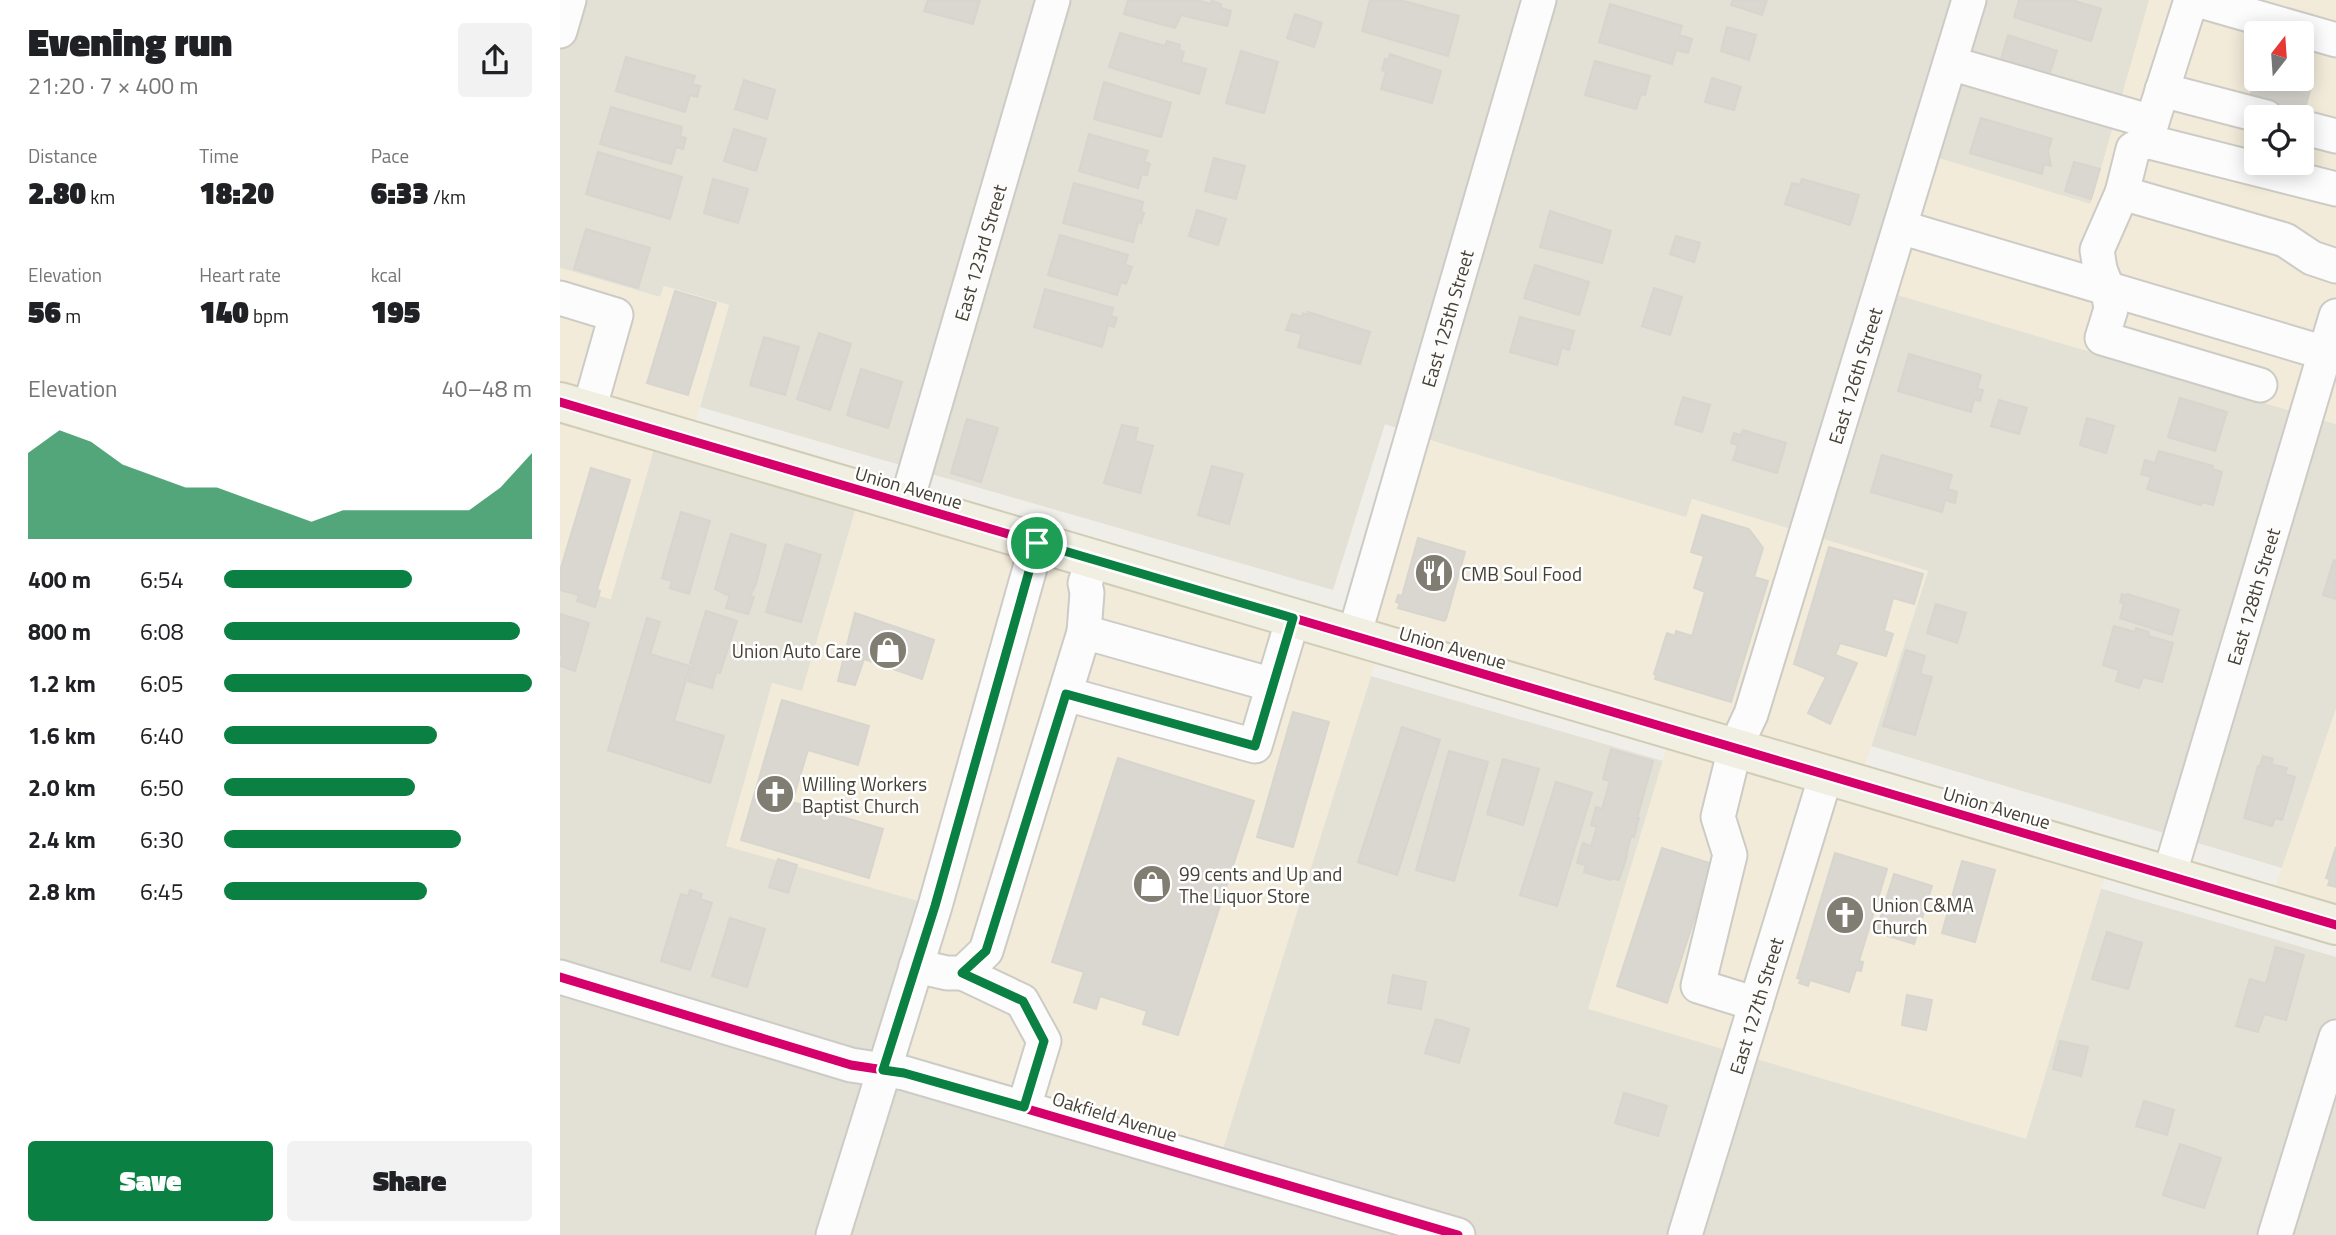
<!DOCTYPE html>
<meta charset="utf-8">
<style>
:root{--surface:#fff;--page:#f2f2f2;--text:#202124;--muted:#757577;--accent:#0b8043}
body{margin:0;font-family:"Titillium Web",sans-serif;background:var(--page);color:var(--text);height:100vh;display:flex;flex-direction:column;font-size:26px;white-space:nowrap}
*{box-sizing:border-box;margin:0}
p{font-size:23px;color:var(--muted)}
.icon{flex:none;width:38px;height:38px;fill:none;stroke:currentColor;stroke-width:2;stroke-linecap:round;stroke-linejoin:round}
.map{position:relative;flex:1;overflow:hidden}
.panel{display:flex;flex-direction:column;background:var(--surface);width:560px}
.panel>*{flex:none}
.needle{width:46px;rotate:17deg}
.tools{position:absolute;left:1684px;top:21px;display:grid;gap:14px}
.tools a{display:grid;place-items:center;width:70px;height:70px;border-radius:7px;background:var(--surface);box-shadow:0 4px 18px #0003;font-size:35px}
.pin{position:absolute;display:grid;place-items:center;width:60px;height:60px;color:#fff;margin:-30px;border:4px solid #fff;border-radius:50%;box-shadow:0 2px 7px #0007}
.round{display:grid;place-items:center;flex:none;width:74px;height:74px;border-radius:7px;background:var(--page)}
.head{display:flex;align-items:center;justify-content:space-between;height:119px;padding:0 28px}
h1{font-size:38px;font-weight:800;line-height:52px}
.figures{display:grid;grid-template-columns:repeat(3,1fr);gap:10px;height:119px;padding:7px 28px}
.figures div{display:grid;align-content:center}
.figures b{font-size:30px;font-weight:800}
.figures small{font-size:19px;font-weight:400}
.figures p{font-size:19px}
.chart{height:196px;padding:14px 28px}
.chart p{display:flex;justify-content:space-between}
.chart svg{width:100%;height:126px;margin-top:7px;fill:var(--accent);opacity:.7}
.cta{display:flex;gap:14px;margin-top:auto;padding:14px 28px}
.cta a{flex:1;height:80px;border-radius:7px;background:var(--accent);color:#fff;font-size:28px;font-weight:800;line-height:80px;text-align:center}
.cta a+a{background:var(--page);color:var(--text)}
ul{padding:0 28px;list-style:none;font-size:23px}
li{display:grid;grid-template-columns:112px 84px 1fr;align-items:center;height:52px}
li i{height:18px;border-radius:9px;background:var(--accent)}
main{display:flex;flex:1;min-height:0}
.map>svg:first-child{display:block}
.residential{fill:#e3e0d5}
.commercial{fill:#f2ebda;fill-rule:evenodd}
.building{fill:#d9d7d0;stroke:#d7d5ce;stroke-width:2}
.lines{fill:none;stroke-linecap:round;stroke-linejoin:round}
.minor-casing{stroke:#cdcbc5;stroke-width:37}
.major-casing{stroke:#d1ccb5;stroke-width:42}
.minor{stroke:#fdfcfc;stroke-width:33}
.major{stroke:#f1eee2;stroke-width:38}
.cycleway-casing{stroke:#fff;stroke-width:13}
.cycleway{stroke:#d6006c;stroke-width:9}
.route-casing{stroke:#fff;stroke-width:14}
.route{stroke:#0b8043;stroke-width:9}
.labels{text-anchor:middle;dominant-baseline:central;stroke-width:5;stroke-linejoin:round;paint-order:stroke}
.street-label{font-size:19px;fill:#454034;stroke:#fff}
.poi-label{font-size:19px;fill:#454034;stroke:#fff;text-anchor:start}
</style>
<main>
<section class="panel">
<div class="head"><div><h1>Evening run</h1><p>21:20 · 7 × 400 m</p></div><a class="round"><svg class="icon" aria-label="share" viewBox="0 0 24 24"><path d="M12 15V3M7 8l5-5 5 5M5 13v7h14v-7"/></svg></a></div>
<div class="figures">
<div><p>Distance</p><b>2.80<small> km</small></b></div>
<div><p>Time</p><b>18:20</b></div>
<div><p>Pace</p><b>6:33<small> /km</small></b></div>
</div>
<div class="figures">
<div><p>Elevation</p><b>56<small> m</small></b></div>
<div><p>Heart rate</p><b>140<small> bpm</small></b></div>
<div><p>kcal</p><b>195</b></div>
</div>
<div class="chart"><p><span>Elevation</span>40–48 m</p>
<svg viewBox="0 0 160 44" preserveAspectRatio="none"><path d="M0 44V14L10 6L20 10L30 18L40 22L50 26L60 26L70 30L80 34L90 38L100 34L110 34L120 34L130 34L140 34L150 26L160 14V44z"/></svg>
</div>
<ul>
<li><b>400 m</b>6:54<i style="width:61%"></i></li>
<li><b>800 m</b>6:08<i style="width:96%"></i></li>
<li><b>1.2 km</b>6:05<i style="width:100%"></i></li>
<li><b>1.6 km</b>6:40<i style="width:69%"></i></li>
<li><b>2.0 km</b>6:50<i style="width:62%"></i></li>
<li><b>2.4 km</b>6:30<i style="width:77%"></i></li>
<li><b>2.8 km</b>6:45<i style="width:66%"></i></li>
</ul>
<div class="cta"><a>Save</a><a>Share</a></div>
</section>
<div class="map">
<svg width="1776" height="1235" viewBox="0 0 1776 1235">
<rect width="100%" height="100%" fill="#efeee8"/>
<!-- residential -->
<g class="residential">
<polygon points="0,0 1590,0 1491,340 1776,424 1776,709 1722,868 1311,746 1368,571 1132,499 1076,681 934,462 825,424 773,590 140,407 169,305 104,286 100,297 0,268"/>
<polygon points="99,431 301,491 242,692 212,683 375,906 663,1142 811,676 1776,957 1776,1235 0,1235 0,584 50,599"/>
</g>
<!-- commercial -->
<g class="commercial">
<path d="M1589,0H1776V424L1320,290L1362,153L1531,204ZM1696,33H1741V79H1696ZM1696,117H1741V163H1696Z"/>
<polygon points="0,268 100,297 104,286 169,305 130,440 99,432 51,599 0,584"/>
<polygon points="852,435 1126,517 1132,499 1368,571 1299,784 1550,859 1466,1139 1028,1009 1112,730 821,644 658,1165 323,1070 375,906 166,846 212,683 242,691 301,491 794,636"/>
<polygon points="1776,709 1776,925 1709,905"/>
</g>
<!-- building -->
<g class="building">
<polygon points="368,0 420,0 413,24 364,11"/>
<polygon points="568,0 636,0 651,4 652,1 661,4 661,8 671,11 667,26 621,15 615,28 564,14"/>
<polygon points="810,0 840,0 899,16 888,56 802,31"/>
<polygon points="1173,0 1207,0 1202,15 1171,5"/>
<polygon points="1459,0 1512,0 1541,9 1531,41 1454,17"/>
<polygon points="1050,4 1122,26 1119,35 1132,39 1128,53 1116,50 1112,64 1039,42"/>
<polygon points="735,14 762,23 754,47 727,38"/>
<polygon points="1167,27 1196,35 1189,60 1161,51"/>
<polygon points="560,33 605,46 607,41 620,45 619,50 624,52 621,62 646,69 639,94 549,67"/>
<polygon points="1448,35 1497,51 1486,85 1438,70"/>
<polygon points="681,51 718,62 704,113 666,103"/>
<polygon points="830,54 881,71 872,103 821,89 826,72 822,70 825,59 828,60"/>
<polygon points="66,57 135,76 132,84 140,86 137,97 130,95 125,112 56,91"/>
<polygon points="1035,61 1090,76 1085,95 1081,94 1076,109 1025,95"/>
<polygon points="1696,75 1696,79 1741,79 1741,77 1753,80 1741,122 1741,117 1721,117 1687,108"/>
<polygon points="1152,78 1181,87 1174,110 1145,102"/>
<polygon points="184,80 215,90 207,119 175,109"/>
<polygon points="544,82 611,103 601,137 534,119"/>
<polygon points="51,107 122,127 120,136 126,138 123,149 116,147 111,164 40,144"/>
<polygon points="1421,118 1492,139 1488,151 1491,166 1484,164 1482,174 1410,153"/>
<polygon points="174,129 206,139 196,171 164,161"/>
<polygon points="529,134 588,151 584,162 590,164 587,175 582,174 578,188 519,171"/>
<polygon points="38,152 122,177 110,219 26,194"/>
<polygon points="654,158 685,166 676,199 645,191"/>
<polygon points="1514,162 1540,169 1531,199 1505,191"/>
<polygon points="153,179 188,189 178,223 144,213"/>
<polygon points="1242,179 1299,195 1290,225 1225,204 1232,183 1240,185"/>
<polygon points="514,183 583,202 581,212 584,213 581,223 578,222 573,242 503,223"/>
<polygon points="637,210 666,219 658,245 629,236"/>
<polygon points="990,211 1051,231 1042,263 980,247"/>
<polygon points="26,229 90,248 78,288 14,269"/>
<polygon points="500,235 568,255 565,265 572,267 566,284 561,282 557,295 488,275"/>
<polygon points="1116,236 1140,243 1134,262 1110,254"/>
<polygon points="975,265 1029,282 1019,315 964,298"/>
<polygon points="1094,288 1122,297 1110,335 1082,326"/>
<polygon points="485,289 553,308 551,316 557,318 554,327 548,325 542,347 474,327"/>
<polygon points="115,291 156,303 128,395 87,383"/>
<polygon points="748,312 810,332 800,364 738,347 742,334 726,330 732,314 742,317 743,313 748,315"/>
<polygon points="960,317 1014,331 1009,350 1002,347 997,365 950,352"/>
<polygon points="259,333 291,344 270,410 237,399"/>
<polygon points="204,337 239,347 225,395 190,385"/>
<polygon points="1349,354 1421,375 1417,389 1423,390 1420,401 1414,399 1411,412 1338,391"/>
<polygon points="301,369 342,382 328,428 287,415"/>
<polygon points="1123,397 1150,405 1142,432 1115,424"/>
<polygon points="1620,398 1667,412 1655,451 1608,437"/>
<polygon points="1439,400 1467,408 1459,434 1431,426"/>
<polygon points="1527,418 1554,426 1546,453 1520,445"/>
<polygon points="407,419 438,428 421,482 391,473"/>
<polygon points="562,425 578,428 575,441 593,446 580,493 544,483"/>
<polygon points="1183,430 1226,443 1217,473 1173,460 1178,445 1171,443 1174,433 1181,435"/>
<polygon points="1599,451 1653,466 1652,469 1662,472 1653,505 1642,502 1641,505 1587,489 1591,477 1581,474 1585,460 1595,463"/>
<polygon points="1322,455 1392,475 1388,489 1397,492 1395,503 1385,500 1382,512 1311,492"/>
<polygon points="652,466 683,474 669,524 638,515"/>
<polygon points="31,468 70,480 37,590 40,591 35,607 17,601 19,595 0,590 0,571"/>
<polygon points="121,512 150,521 129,594 110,588 112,581 102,578"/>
<polygon points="1142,515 1189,529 1203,548 1194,577 1208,581 1171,702 1095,679 1096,675 1094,674 1107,633 1115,636 1116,631 1132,636 1145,592 1134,588 1144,556 1131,552"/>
<polygon points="171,534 206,545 196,584 190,596 194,597 188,614 166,608 170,594 167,595 155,589"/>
<polygon points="858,538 905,552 886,619 884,621 838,608 840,603 836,602 838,595 842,596"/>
<polygon points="226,544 261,555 241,622 206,612"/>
<polygon points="1269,547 1363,574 1354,604 1333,598 1324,631 1333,634 1326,656 1280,643 1275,655 1297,663 1270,724 1248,713 1266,677 1234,664"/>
<polygon points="1774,560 1776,561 1776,599 1763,595"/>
<polygon points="1562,594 1566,596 1567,594 1619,610 1612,635 1560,618 1564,604 1560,602"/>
<polygon points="1376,604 1406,613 1397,643 1367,633"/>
<polygon points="146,611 177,621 160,673 156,672 152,688 128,681 133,664 130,663"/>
<polygon points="295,613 374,640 362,679 304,659 295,685 278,681"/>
<polygon points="0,614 29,623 15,671 0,666 3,656 0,655"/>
<polygon points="87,618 100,622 90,654 130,666 114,721 164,736 150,783 48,750"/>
<polygon points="1554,626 1575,632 1576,628 1589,632 1588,636 1613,643 1602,682 1583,677 1579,688 1556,681 1559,670 1543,665"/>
<polygon points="1346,650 1365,656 1360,674 1372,677 1355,735 1323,726"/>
<polygon points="222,700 309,726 298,765 248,750 232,802 323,829 309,878 181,840"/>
<polygon points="733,712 769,722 733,847 697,837"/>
<polygon points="842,727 880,740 837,875 798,862"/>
<polygon points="1051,749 1093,761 1077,818 1079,818 1074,837 1071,836 1066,856 1067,856 1059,880 1050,878 1050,880 1024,872 1026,865 1017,863 1023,843 1031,846 1037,827 1031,825 1036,807 1042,809 1050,781 1043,779"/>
<polygon points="889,751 928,762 894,881 856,870"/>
<polygon points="1703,756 1713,759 1711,764 1727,768 1725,774 1735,777 1722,820 1715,818 1712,826 1684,818 1698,766 1700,766"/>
<polygon points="558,758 694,801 618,1035 583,1024 587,1011 540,996 536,1009 514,1002 524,972 492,962"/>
<polygon points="943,759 979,769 963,825 927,814"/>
<polygon points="996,782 1032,793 997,906 960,895"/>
<polygon points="1776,847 1776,887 1768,885 1770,879 1766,878"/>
<polygon points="1102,848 1152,864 1107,1003 1057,986"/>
<polygon points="1275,853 1327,869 1299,961 1303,962 1301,971 1296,970 1289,992 1250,980 1248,986 1239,983 1241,979 1237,978"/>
<polygon points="218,859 237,865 228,893 209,887"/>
<polygon points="1402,861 1435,870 1415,942 1382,933"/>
<polygon points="1334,874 1372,886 1354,944 1316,932"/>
<polygon points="130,890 142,894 140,899 152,903 130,970 101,961 121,894 128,896"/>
<polygon points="170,918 205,929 187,987 152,976"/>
<polygon points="1547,932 1582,943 1568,989 1532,979"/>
<polygon points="1716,947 1744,955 1726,1020 1704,1014 1698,1032 1676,1026 1690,979 1706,984"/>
<polygon points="833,975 866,982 861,1009 828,1003"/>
<polygon points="1347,995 1372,1000 1366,1030 1342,1025"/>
<polygon points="876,1019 909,1029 899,1063 865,1053"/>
<polygon points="1500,1041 1528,1047 1521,1076 1493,1069"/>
<polygon points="1064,1093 1107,1106 1098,1136 1055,1123"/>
<polygon points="1584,1101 1614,1110 1607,1135 1576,1126"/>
<polygon points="1620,1144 1661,1158 1644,1208 1603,1195"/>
</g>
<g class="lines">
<!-- minor casing -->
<g class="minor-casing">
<g id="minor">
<polyline points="1631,0 1586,141 1776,189"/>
<polyline points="1637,0 1776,40"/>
<polyline points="0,31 9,0"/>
<polyline points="1390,63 1592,122"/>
<polyline points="1602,90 1706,117"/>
<polyline points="1741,127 1776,136"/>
<polyline points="1586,141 1573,149 1562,193 1725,240 1752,258 1776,266"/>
<polyline points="1562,193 1537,250 1540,269 1548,290 1551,309 1542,338 1700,385"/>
<polyline points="1340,227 1765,353"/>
<polyline points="0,298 56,315 29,410"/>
<path id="s1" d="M346,504L493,0"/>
<polyline points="533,559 525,583 527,593 524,632 713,685 733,618"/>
<path id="s2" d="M794,636L979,0"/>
<polyline points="506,694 695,746 713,685"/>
<path id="s3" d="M1609,876L1776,316"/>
<polyline points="356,966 387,973 403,973 426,951 524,632"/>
<polyline points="403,973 462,1001 484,1041 464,1107"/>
<polyline points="0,977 291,1065 344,1073 898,1235"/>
<path id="s4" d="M1196,1004L1138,986L1170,855L1158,817L1175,748L1191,714L1409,0"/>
<polyline points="273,1235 375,906 477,543"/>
<path id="s5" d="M1125,1235L1266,775"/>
<polyline points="1715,1235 1776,1037"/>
</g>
</g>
<!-- major casing -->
<g class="major-casing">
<polyline id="major" points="0,402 1776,925"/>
</g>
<!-- minor -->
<use href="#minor" class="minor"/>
<!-- major -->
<use href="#major" class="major"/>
<!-- cycleway casing -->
<g class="cycleway-casing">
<g id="cycleway">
<polyline points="0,402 1776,925"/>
<polyline points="0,977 291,1065 344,1073 898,1235"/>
</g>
</g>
<!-- cycleway -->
<use href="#cycleway" class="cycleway"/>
</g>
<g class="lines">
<!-- route casing -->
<g class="route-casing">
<polygon id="route" points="477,543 733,618 695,746 506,694 426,951 402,973 463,1001 484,1041 464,1107 344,1073 323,1070 375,906"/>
</g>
<!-- route -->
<use href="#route" class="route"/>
</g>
<!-- icons -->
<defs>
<g id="restaurant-disc" transform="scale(2.0125)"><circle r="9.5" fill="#807d73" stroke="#fff"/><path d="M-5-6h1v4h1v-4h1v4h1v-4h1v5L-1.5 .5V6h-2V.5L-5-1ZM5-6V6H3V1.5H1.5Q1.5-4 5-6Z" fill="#fff"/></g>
<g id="shop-disc" transform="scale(2.0125)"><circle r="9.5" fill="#807d73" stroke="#fff"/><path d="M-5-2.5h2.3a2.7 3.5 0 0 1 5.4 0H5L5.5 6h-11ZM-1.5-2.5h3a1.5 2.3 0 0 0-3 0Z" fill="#fff"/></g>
<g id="church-disc" transform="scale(2.0125)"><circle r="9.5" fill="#807d73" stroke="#fff"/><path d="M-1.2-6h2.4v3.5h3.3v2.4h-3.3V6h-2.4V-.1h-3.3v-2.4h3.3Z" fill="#fff"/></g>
</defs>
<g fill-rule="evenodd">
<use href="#restaurant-disc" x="874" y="573"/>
<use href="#shop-disc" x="328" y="650"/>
<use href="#church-disc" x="215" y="794"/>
<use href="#shop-disc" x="592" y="884"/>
<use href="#church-disc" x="1285" y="915"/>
</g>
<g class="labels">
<!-- street labels -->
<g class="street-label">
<text stroke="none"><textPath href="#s1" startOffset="262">East 123rd Street</textPath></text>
<text stroke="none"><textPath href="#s2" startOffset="331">East 125th Street</textPath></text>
<text stroke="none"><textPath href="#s4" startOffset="698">East 126th Street</textPath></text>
<text transform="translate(349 487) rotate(16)">Union Avenue</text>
<text stroke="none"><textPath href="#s3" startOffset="292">East 128th Street</textPath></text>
<text transform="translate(893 647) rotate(16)">Union Avenue</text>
<text transform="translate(1437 807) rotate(16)">Union Avenue</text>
<text stroke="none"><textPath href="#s5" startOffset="240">East 127th Street</textPath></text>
<text transform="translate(555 1116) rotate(17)">Oakfield Avenue</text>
</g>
<!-- poi labels -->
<g class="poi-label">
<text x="901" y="573">CMB Soul Food</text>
<text x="301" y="650" text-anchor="end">Union Auto Care</text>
<text x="242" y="783">Willing Workers<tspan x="242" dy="22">Baptist Church</tspan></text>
<text x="619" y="873">99 cents and Up and<tspan x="619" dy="22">The Liquor Store</tspan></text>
<text x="1312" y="904">Union C&amp;MA<tspan x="1312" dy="22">Church</tspan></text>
</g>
</g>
</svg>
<div class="tools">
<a><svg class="needle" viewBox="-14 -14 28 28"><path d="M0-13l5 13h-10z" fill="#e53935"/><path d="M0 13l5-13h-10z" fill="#757577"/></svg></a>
<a><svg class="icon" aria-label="locate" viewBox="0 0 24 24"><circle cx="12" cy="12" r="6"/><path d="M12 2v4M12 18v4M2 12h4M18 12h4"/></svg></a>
</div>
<div class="pin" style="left:477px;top:543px;background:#1e9e55"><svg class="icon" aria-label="arrive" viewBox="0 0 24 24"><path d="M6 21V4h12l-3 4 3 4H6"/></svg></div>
</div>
</main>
